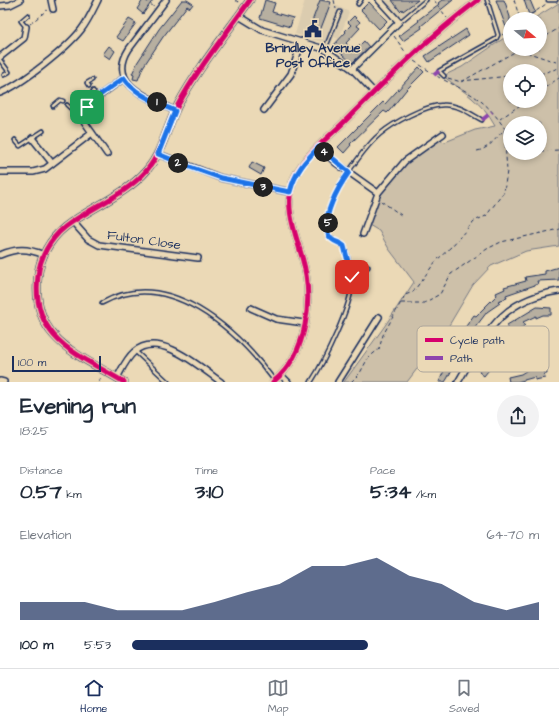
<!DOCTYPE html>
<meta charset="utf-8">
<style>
:root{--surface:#fff;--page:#f2f2f3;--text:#1f2937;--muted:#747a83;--line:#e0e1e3;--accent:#1b2f5e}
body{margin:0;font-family:"Architects Daughter",sans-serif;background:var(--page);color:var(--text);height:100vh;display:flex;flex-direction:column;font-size:15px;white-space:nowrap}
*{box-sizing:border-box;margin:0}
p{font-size:13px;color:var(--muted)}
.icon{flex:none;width:22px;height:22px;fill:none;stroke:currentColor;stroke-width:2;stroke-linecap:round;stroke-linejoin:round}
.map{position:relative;height:382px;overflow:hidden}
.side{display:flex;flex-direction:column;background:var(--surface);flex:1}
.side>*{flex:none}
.needle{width:26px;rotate:108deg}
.buttons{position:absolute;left:503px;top:12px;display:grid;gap:8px}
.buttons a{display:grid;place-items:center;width:44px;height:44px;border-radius:50%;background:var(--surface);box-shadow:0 2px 6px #0003;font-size:20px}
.scale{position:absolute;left:12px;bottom:10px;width:89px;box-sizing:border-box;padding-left:4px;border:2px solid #1b2f5e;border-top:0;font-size:11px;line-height:14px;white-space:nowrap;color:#1b2f5e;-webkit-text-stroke:3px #ebd9b6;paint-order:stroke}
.pin{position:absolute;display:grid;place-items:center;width:34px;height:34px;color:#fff;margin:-17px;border-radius:8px;box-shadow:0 2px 6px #0006}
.km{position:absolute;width:20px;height:20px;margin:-10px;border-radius:50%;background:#222;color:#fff;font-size:11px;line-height:20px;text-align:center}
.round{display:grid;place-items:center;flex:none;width:42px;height:42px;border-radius:21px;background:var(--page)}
.summary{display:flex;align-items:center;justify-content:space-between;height:68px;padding:0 20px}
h1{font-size:22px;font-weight:700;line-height:30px}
.stats{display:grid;grid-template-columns:repeat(3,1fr);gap:6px;height:68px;padding:4px 20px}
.stats div{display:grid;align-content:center}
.stats b{font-size:20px;font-weight:700}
.stats small{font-size:11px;font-weight:400}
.stats p{font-size:11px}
.chart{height:112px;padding:8px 20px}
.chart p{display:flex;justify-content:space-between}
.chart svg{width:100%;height:72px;margin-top:4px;fill:var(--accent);opacity:.7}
ul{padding:0 20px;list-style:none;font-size:13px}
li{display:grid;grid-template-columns:64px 48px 1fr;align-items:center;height:30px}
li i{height:10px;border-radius:5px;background:var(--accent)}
.menu{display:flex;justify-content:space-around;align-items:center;height:56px;border-top:1px solid var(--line);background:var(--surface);font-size:11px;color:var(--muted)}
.menu a{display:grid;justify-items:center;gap:2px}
.menu .active{color:var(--accent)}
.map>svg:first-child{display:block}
.built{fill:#dbccaf}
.green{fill:#cdc0a9;stroke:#747884;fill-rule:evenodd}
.building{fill:#b7afa0;stroke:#1b2f5e}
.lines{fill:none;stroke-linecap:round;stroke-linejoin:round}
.service-casing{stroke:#1b2f5e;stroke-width:5.5}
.minor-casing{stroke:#1b2f5e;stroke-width:8}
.tertiary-casing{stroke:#1b2f5e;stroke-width:9}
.path{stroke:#1b2f5e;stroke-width:1;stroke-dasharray:4 3;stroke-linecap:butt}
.service{stroke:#ebd9b6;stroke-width:2.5}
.minor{stroke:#ebd9b6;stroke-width:5}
.tertiary{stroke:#ebd9b6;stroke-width:6}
.quiet{stroke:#8e44ad;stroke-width:4;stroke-dasharray:8 4;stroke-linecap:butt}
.cycleway-casing{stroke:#ebd9b6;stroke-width:8}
.cycleway{stroke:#d6006c;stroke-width:5}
.route-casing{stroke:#fff;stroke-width:8}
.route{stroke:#1a73e8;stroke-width:5}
.labels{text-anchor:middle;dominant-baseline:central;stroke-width:3;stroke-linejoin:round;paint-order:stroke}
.poi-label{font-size:13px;font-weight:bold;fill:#1b2f5e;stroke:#ebd9b6}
.street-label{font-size:13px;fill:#1b2f5e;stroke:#ebd9b6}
.key{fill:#ebd9b6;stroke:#ada69c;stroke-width:1}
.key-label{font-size:11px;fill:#1b2f5e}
</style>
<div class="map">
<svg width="559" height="382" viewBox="0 0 559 382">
<rect width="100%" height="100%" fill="#ebd9b6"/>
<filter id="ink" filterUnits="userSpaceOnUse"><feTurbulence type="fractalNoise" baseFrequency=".025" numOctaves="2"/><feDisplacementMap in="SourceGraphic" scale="8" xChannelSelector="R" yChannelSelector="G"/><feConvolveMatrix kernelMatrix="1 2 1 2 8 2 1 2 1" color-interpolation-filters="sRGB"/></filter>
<g filter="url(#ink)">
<!-- built -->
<g class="built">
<polygon points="305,0 326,0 349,12 339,39 334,37 331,45 295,34"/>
<polygon points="380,0 431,0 406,21 400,15 397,17"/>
</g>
<!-- green -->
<path class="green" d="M559,3V246L526,251L491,266L473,285L445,332L407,382H344L384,327L414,282L389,249L379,231L369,225C374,204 387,180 403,166C414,156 427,148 439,140L445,142L475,130L495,126C482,102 464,92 443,76L462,67L510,34V49H540V19H533ZM510,71H540V101H510ZM510,123H540V153H510Z"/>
<!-- building -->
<g class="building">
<polygon points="143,0 153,0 143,14 137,9"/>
<polygon points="182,0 187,0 193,4 190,8 187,6 163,37 143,67 138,80 133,79 134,75 132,74 137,63 159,29"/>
<polygon points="265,0 275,3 272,12 293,18 290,27 260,18"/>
<polygon points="320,0 331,2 318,36 308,32"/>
<polygon points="392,0 418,0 403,11 402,9 400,11"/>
<polygon points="442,0 453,0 421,26 422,28 403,41 399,36 419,21 418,20 439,4 438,3"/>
<polygon points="496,0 504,0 506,5 510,17 510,38"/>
<polygon points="524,0 530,0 535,12 529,15"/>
<polygon points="369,2 387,21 379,29 361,10"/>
<polygon points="354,16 360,22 357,26 360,28 346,43 354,51 364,41 369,47 352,63 333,46 346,32 345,31 351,25 348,22"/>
<polygon points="129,19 136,23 123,41 116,37"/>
<polygon points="466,29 469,35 429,62 425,56"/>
<polygon points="109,46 115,51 110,59 103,54"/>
<polygon points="419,67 424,72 406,90 390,110 387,113 384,111 350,144 351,145 344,153 338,147 383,102 385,104"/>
<polygon points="252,162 264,168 261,175 249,168"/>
<polygon points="559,267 559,280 537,281 538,284 506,295 507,298 498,301 500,303 487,312 474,329 447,379 445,382 439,382 451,355 467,331 464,329 474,315 476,316 497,295 496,293 505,289 504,287 526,281 525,277 545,274 545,271"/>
<polygon points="537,307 551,308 551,315 543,315 536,318 536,316 523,322 525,325 503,344 505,345 494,360 496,361 484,376 479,372 492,349 490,348 507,330 507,325"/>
<polygon points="532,367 546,367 547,374 544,374 545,378 535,380 535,377 517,382 509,382 508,377 521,374"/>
</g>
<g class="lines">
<!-- service casing -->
<g class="service-casing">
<g id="service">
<polyline points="548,0 556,0"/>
<polyline points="358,4 361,0"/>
<polyline points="400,22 426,0"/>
<polyline points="26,27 21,21 28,15"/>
<polyline points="325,49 340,12"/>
<polyline points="0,60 9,72 4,75"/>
<polyline points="444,76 439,71 496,39 498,35 487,0"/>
<polyline points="89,86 87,83 92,80"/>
<polyline points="93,91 97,97"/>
<polyline points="67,105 80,117"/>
<polyline points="53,106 60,100 63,101"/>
<polyline points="15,140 20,146 43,131"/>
<polyline points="349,263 368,267"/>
<path d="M102,303C168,266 237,330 274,380"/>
<polyline points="135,351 168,382"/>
<path d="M311,382C324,362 352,306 352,282C352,271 348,257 344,246C340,242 332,242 329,236C315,212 362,149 380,134C393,123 425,105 443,105C458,104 469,113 482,120"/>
</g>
</g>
<!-- minor casing -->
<g class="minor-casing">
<g id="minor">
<polyline points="51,0 53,9"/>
<path d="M166,0L129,49C106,85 150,98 175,111"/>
<polyline points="0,6 10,5 20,0"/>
<polyline points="239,16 262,30 324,49 352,69 374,92"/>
<polyline points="0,57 24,38 26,27"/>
<polyline points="352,69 399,22 379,0"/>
<path d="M0,93C22,84 66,49 81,30C88,21 93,10 98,0"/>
<polyline points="91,102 124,78"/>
<polyline points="264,110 291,74 302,41"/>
<polyline points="81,117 107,154"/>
<polyline points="32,138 52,163"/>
<polyline points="319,147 336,163 378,193 363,234"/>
<polyline points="158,154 221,178 290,192"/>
<polyline points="0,172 33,172 45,169 92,133"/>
<polyline points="378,193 405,161 443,134"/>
<polyline points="73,222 88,239 99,245 198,258"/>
<path d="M0,255C17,248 27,248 44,255"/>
<polyline points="251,308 276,319 304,323"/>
<polyline points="281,375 288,382"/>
<path d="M117,378C122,369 126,359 134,352C159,329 201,368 221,382"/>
<polyline points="0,381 4,382"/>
<path d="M273,382C308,354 314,298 302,257C295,232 285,209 292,184C300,158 326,140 344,122C387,79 430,36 478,0"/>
<polyline points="338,382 379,317"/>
<path d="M458,382C486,335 498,300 559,291"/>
</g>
</g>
<!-- tertiary casing -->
<g class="tertiary-casing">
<path id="tertiary" d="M124,382C80,355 30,340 38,276C40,257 50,239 65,227C91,207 126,195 147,170C163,151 167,126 178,105C198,68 226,34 250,0"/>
</g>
<!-- path -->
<g class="path">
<polyline points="145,0 154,7"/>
<polyline points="235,0 240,3"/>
<polyline points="334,0 336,9"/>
<polyline points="434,0 447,18"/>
<polyline points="514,0 520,19"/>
<polyline points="525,19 546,4"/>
<polyline points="30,24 47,10"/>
<polyline points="502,35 510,30"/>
<polyline points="394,36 406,53"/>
<polyline points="540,40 559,28"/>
<polyline points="520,50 559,63"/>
<polyline points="414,61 440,78"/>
<polyline points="540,74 559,68"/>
<polyline points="448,78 461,82 520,49"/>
<path d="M444,80C479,97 490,104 510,137"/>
<polyline points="461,81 510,76"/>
<polyline points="540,91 559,78"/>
<polyline points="84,111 88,106"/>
<polyline points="500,119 526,101"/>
<path d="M477,151C489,149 496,138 504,130"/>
<polyline points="540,151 559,150"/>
<polyline points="381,201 401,215"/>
<polyline points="401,303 424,303 440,294 451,274 487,249 501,242 559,229"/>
<polyline points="99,382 101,377"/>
<polyline points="351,382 360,373 368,358 379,349 383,335 405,295 413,292 436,261 452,246 474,221 486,216 504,192 507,171 504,127"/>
</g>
<!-- service -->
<use href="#service" class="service"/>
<!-- minor -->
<use href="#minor" class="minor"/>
<!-- tertiary -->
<use href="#tertiary" class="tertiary"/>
<!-- quiet -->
<g class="quiet">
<polyline points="434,75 439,71"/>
<polyline points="482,120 492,112"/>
</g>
<!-- cycleway casing -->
<g class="cycleway-casing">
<g id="cycleway">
<path d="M124,382C80,355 30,340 38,276C40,257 50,239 65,227C91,207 126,195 147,170C163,151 167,126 178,105C198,68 226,34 250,0"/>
<path d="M273,382C308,354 314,298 302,257C295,232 285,209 292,184C300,158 326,140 344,122C387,79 430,36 478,0"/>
</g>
</g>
<!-- cycleway -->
<use href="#cycleway" class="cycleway"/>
</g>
</g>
<g class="lines" filter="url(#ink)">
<!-- route casing -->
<g class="route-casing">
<path id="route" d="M87,107L97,97L124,78C135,95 157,102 175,111L158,154L190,167L221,178L290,192C295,172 305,161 319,147L349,172C339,186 320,218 329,236C332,242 340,242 344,246L352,277"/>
</g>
<!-- route -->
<use href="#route" class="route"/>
</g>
<!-- icons -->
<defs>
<g id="civic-bare" transform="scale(1.38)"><path d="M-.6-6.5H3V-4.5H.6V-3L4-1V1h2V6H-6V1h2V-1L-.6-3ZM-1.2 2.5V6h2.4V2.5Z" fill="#1b2f5e" stroke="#ebd9b6" stroke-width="2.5" paint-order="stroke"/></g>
</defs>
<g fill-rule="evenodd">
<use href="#civic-bare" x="313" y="29"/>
</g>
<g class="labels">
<!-- poi labels -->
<g class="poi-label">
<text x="313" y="48">Brindley Avenue<tspan x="313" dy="15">Post Office</tspan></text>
</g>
<!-- street labels -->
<g class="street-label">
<text transform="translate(144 240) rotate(8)">Fulton Close</text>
</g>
</g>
<!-- legend -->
<rect x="417" y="326" width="132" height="46" rx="6" class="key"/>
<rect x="425" y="338" width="18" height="4" fill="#d6006c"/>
<rect x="425" y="356" width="18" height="4" fill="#8e44ad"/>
<g class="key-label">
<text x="450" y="344">Cycle path</text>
<text x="450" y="362">Path</text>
</g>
</svg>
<div class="buttons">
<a><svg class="needle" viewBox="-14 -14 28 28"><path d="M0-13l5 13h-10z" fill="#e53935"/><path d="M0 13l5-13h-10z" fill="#747a83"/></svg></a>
<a><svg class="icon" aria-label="locate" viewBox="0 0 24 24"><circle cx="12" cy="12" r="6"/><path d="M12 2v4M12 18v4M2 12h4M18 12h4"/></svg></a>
<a><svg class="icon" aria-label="layers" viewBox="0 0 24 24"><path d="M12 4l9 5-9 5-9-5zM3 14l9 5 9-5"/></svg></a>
</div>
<div class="scale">100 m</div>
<div class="pin" style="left:87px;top:107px;background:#1e9e55"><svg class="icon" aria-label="arrive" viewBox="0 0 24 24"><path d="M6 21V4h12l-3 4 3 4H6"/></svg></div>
<div class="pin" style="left:352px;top:277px;background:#d93025"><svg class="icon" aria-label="check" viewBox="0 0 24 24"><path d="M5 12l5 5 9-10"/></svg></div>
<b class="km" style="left:157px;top:102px">1</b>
<b class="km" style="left:178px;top:163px">2</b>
<b class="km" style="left:263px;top:187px">3</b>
<b class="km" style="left:324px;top:152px">4</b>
<b class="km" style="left:328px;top:223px">5</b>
</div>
<section class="side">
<div class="summary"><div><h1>Evening run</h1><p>18:25</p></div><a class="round"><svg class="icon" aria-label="share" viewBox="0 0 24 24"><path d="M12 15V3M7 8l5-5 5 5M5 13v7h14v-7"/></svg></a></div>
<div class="stats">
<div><p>Distance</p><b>0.57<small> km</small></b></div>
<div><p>Time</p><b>3:10</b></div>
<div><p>Pace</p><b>5:34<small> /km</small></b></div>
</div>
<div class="chart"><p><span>Elevation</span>64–70 m</p>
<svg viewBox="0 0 160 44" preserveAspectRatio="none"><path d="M0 44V33L10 33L20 33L30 38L40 38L50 38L60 33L70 27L80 22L90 11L100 11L110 6L120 17L130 22L140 33L150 38L160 33V44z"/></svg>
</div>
<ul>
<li><b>100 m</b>5:53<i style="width:58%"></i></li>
</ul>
</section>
<nav class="menu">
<a class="active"><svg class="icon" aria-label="home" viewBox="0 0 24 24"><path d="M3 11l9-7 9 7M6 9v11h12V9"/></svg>Home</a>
<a><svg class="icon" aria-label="map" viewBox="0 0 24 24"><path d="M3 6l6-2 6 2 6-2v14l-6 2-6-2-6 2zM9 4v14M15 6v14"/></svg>Map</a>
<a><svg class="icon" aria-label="saved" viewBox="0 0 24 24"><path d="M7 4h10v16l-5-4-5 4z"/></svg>Saved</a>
</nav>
